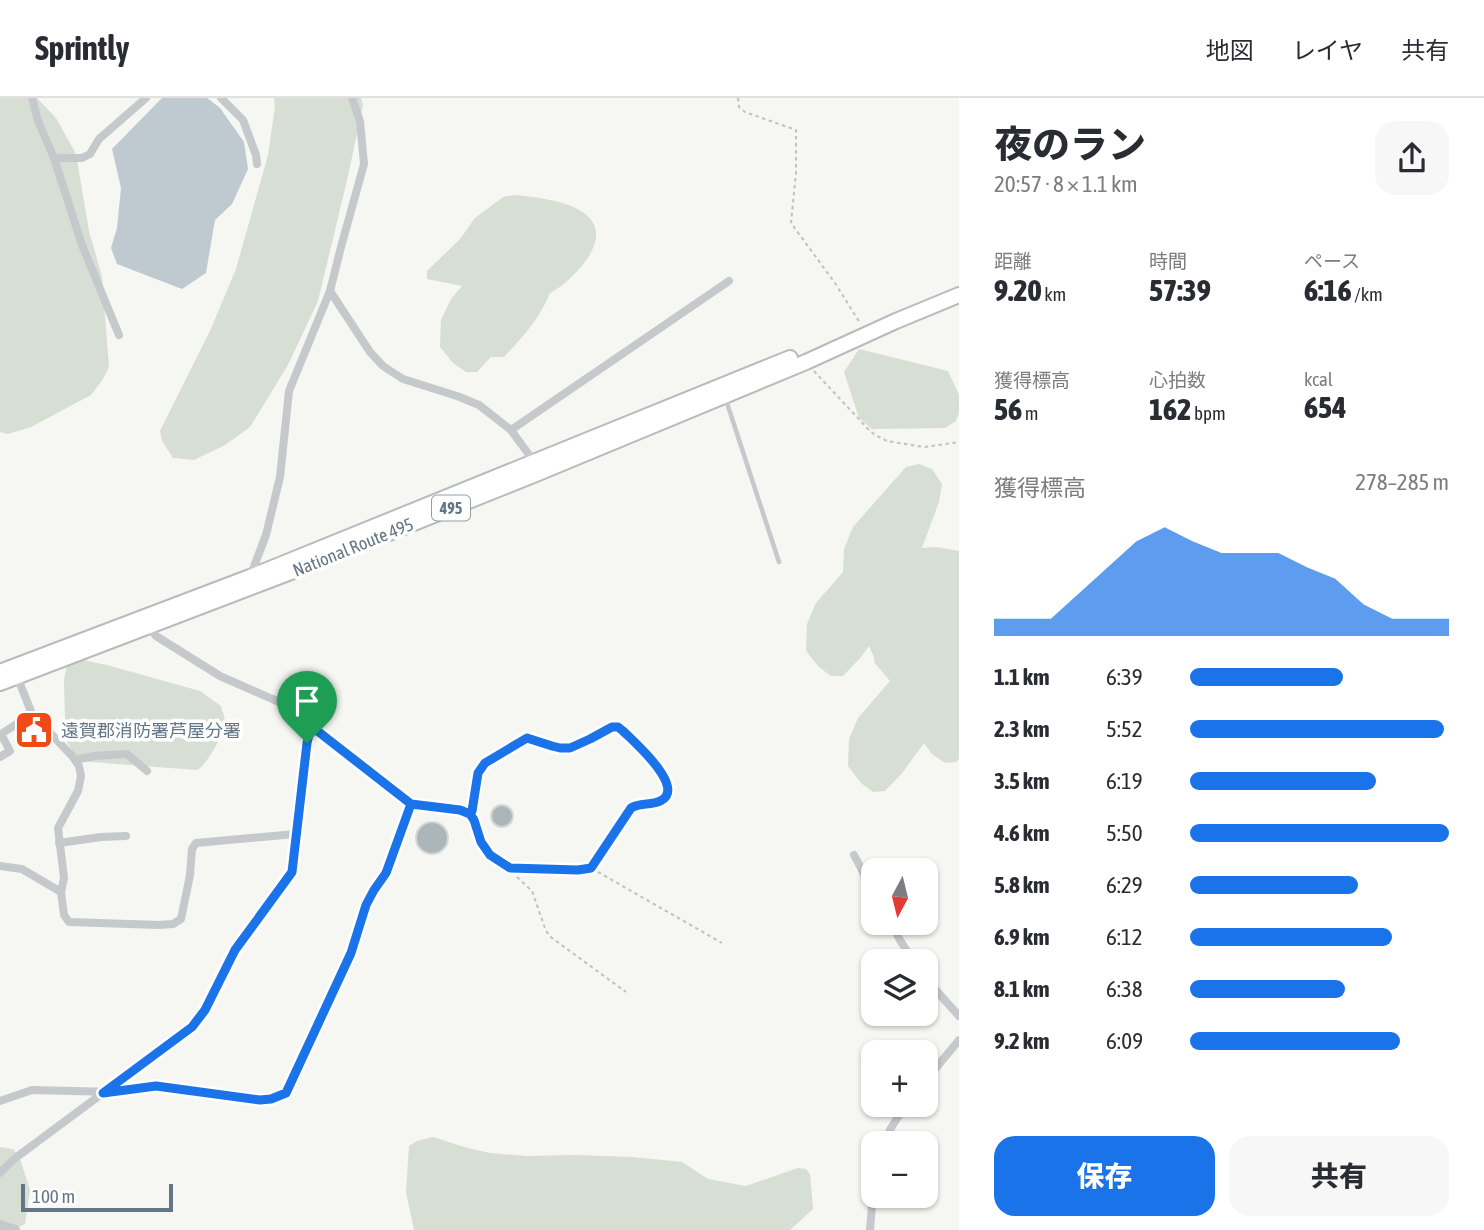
<!DOCTYPE html>
<html lang="ja">
<meta charset="utf-8">
<style>
:root{--surface:#fff;--page:#f7f7f7;--text:#2b2b33;--muted:#7c7c81;--line:#e1e1e2;--accent:#1a73e8}
body{margin:0;font-family:"Asap Condensed","Noto Sans JP",sans-serif;background:var(--page);color:var(--text);height:100vh;display:flex;flex-direction:column;font-size:26px;white-space:nowrap}
*{box-sizing:border-box;margin:0}
p{font-size:23px;color:var(--muted)}
.icon{flex:none;width:38px;height:38px;fill:none;stroke:currentColor;stroke-width:2;stroke-linecap:round;stroke-linejoin:round}
.map{position:relative;flex:1;overflow:hidden}
.sheet{display:flex;flex-direction:column;background:var(--surface);width:525px}
.sheet>*{flex:none}
.needle{width:46px;rotate:187deg}
.tools{position:absolute;left:861px;top:760px;display:grid;gap:14px}
.tools a{display:grid;place-items:center;width:77px;height:77px;border-radius:14px;background:var(--surface);box-shadow:0 2px 5px #0004;font-size:35px}
.scale{position:absolute;left:21px;bottom:18px;width:152px;box-sizing:border-box;padding-left:7px;border:4px solid #637686;border-top:0;font-size:19px;line-height:24px;white-space:nowrap;color:#637686;-webkit-text-stroke:5px #fff;paint-order:stroke}
.pin{position:absolute;display:grid;place-items:center;width:60px;height:60px;color:#fff;margin:-72px -30px;border-radius:50% 50% 50% 0;rotate:-45deg;box-shadow:0 0 7px #0007}
.pin .icon{rotate:45deg}
.round{display:grid;place-items:center;flex:none;width:74px;height:74px;border-radius:21px;background:var(--page)}
.headline{display:flex;align-items:center;justify-content:space-between;height:119px;padding:0 35px}
h1{font-size:38px;font-weight:800;line-height:52px}
.stats{display:grid;grid-template-columns:repeat(3,1fr);gap:10px;height:119px;padding:7px 35px}
.stats div{display:grid;align-content:center}
.stats b{font-size:30px;font-weight:800}
.stats small{font-size:19px;font-weight:400}
.stats p{font-size:19px}
.chart{height:196px;padding:14px 35px}
.chart p{display:flex;justify-content:space-between}
.chart svg{width:100%;height:126px;margin-top:7px;fill:var(--accent);opacity:.7}
.action{display:flex;gap:14px;margin-top:auto;padding:14px 35px}
.action a{flex:1;height:80px;border-radius:21px;background:var(--accent);color:#fff;font-size:28px;font-weight:800;line-height:80px;text-align:center}
.action a+a{background:var(--page);color:var(--text)}
ul{padding:0 35px;list-style:none;font-size:23px}
li{display:grid;grid-template-columns:112px 84px 1fr;align-items:center;height:52px}
li i{height:18px;border-radius:9px;background:var(--accent)}
header{display:flex;align-items:center;gap:42px;box-sizing:border-box;height:98px;padding:0 35px;background:var(--surface);border-bottom:2px solid var(--line)}
header strong{font-size:33px}
nav{display:flex;gap:38px;margin-inline-start:auto;font-size:24px}
main{display:flex;flex:1;min-height:0}
.map>svg:first-child{display:block}
.green{fill:#d7ded3}
.water{fill:#becacf}
.building{fill:#acb5ba;stroke:#d7d8d5;stroke-width:2}
.lines{fill:none;stroke-linecap:round;stroke-linejoin:round}
.trunk-casing{stroke:#b7bbbe;stroke-width:18}
.path{stroke:#bfc1c3;stroke-width:2;stroke-dasharray:3.5 3.5;stroke-linecap:butt}
.service{stroke:#c5c9cc;stroke-width:4.5}
.minor{stroke:#c5c9cc;stroke-width:8}
.tertiary{stroke:#c5c9cc;stroke-width:10}
.trunk{stroke:#fff;stroke-width:14}
.route-casing{stroke:#fff;stroke-width:14}
.route{stroke:#1a73e8;stroke-width:9}
.labels{text-anchor:middle;dominant-baseline:central;stroke-width:7;stroke-linejoin:round;paint-order:stroke}
.shield{fill:#fff;stroke:#929faa;stroke-width:2}
.shield-label{font-size:16px;font-weight:bold;fill:#637686}
.street-label{font-size:18px;fill:#637686;stroke:#fff}
.poi-label{font-size:18px;fill:#637686;stroke:#fff;text-anchor:start}
</style>
<header>
<strong>Sprintly</strong>
<nav><a>地図</a><a>レイヤ</a><a>共有</a></nav>
</header>
<main>
<div class="map">
<svg width="959" height="1132" viewBox="0 0 959 1132">
<rect width="100%" height="100%" fill="#f6f6f2"/>
<!-- green -->
<g class="green">
<polygon points="0,0 37,0 56,20 76,56 89,133 102,179 109,269 103,281 91,297 31,329 8,336 0,334"/>
<polygon points="274,0 361,0 363,7 348,78 318,203 288,267 250,329 225,347 194,362 173,360 162,343 160,333 210,233 236,171 268,57 275,9"/>
<path d="M515,97C547,100 619,108 589,158C580,172 564,188 550,195C540,220 522,240 504,259H491L477,274H466L453,265L440,249L441,222L451,201L462,188L427,181V173L460,141L475,120L503,99Z"/>
<polygon points="859,251 948,273 959,297 959,314 956,323 945,330 872,331 859,320 844,274"/>
<polygon points="919,366 932,371 942,386 939,404 922,450 936,449 959,453 959,661 956,664 945,665 932,656 924,645 903,674 885,693 873,694 861,685 848,668 849,641 858,620 890,583 874,564 874,559 869,548 861,559 843,578 831,578 819,569 806,553 807,526 816,505 843,474 844,451 853,429 906,369"/>
<path d="M73,560L107,567L200,593L221,608C222,613 225,619 225,624C224,636 207,667 197,672L78,663L67,644L65,617L64,582L67,567Z"/>
<polygon points="433,1039 464,1049 490,1055 526,1058 574,1057 633,1059 682,1064 708,1081 746,1088 798,1070 806,1071 810,1076 813,1111 790,1132 414,1132 406,1094 409,1048 417,1043"/>
<polygon points="0,1049 13,1051 19,1058 30,1092 25,1126 12,1132 0,1132"/>
</g>
<!-- water -->
<polygon class="water" points="162,0 207,0 220,10 244,44 248,71 232,106 215,122 206,175 182,191 117,166 111,150 117,130 121,90 112,51"/>
<!-- building -->
<g class="building">
<circle cx="502" cy="718" r="11"/>
<circle cx="432" cy="740" r="16"/>
</g>
<g class="lines">
<!-- trunk casing -->
<g class="trunk-casing">
<g id="trunk">
<polyline points="0,574 250,479 790,260"/>
<polyline points="0,585 304,469 536,376 806,264 896,223 959,197"/>
</g>
</g>
<!-- path -->
<g class="path">
<polyline points="738,0 739,9 745,14 796,32 796,75 791,125 835,185 860,225"/>
<polyline points="814,273 868,331 875,337 887,343 924,349 959,344"/>
<polyline points="598,774 722,845"/>
<polyline points="517,779 532,793 546,833 552,840 626,894"/>
</g>
<!-- service -->
<polyline class="service" points="726,302 779,464"/>
<!-- minor -->
<g class="minor">
<polyline points="32,0 38,23 54,60 82,147 119,237"/>
<polyline points="221,0 243,22 256,57 257,66"/>
<polyline points="54,60 82,60 90,56 99,41 146,0"/>
<polyline points="330,193 370,254 383,268 403,281 457,298 479,307 511,332 535,365"/>
<polyline points="511,332 729,183"/>
<polyline points="250,479 266,437 280,379 289,293 330,193 341,149 364,66 360,23 352,0"/>
<path d="M148,528L156,538L220,578L279,604L411,706L460,712L470,716L474,722L481,744L490,757L510,770L578,772L591,770L631,710C640,704 653,708 662,702C685,688 633,643 623,633L618,629H612L590,641L570,650H560L527,640L485,665L478,675L472,713L470,716"/>
<polyline points="17,578 32,616 73,659 79,668 81,678 78,693 58,730 64,780 61,794"/>
<polyline points="0,659 10,653 1,636 32,616"/>
<polyline points="75,662 94,658 127,656 147,673"/>
<polyline points="59,745 101,739 126,738"/>
<polyline points="854,757 873,793"/>
<polyline points="0,768 22,771 61,794 64,817 69,824 159,827 173,826 181,821 190,777 192,751 196,745 295,736"/>
<polyline points="890,824 900,842 913,863"/>
<polyline points="926,881 959,918"/>
<polyline points="926,982 959,942"/>
<polyline points="0,1003 32,992 113,994 134,989 156,987 260,1002 271,1001 286,995 351,854 366,807 374,792 386,775 411,706"/>
<polyline points="884,1045 891,1030 906,1006"/>
<polyline points="0,1075 14,1061 192,929 205,912 235,852 292,774 307,645 311,628"/>
<polyline points="870,1132 873,1094"/>
</g>
<!-- tertiary -->
<polyline class="tertiary" points="0,1127 15,1132"/>
<!-- trunk -->
<use href="#trunk" class="trunk"/>
</g>
<g class="lines">
<!-- route casing -->
<g class="route-casing">
<path id="route" d="M307,645L292,774L235,852L205,912L192,929L103,995L156,988L260,1002L271,1001L286,995L351,855L366,807L374,792L386,775L411,706L460,712L470,716L474,722L481,744L490,757L510,770L578,772L591,770L631,710C640,704 653,708 662,702C685,688 633,643 623,633L618,629H612L590,641L570,650H560L552,648L527,640L485,665L478,675L472,713L470,716L460,712L411,706L311,628L307,645"/>
</g>
<!-- route -->
<use href="#route" class="route"/>
</g>
<!-- icons -->
<defs>
<g id="civic-square" transform="scale(2.0125)"><rect x="-9" y="-9" width="18" height="18" rx="4" fill="#f14a17" stroke="#fff"/><path d="M-.6-6.5H3V-4.5H.6V-3L4-1V1h2V6H-6V1h2V-1L-.6-3ZM-1.2 2.5V6h2.4V2.5Z" fill="#fff"/></g>
</defs>
<g fill-rule="evenodd">
<use href="#civic-square" x="34" y="632"/>
</g>
<g class="labels">
<!-- shield labels -->
<rect class="shield" x="432" y="397.5" width="38" height="25" rx="5"/>
<g class="shield-label">
<text x="451" y="410">495</text>
</g>
<!-- street labels -->
<g class="street-label">
<text transform="translate(353 449) rotate(-22)">National Route 495</text>
</g>
<!-- poi labels -->
<g class="poi-label">
<text x="61" y="632">遠賀郡消防署芦屋分署</text>
</g>
</g>
</svg>
<div class="tools">
<a><svg class="needle" viewBox="-14 -14 28 28"><path d="M0-13l5 13h-10z" fill="#e53935"/><path d="M0 13l5-13h-10z" fill="#7c7c81"/></svg></a>
<a><svg class="icon" aria-label="layers" viewBox="0 0 24 24"><path d="M12 4l9 5-9 5-9-5zM3 14l9 5 9-5"/></svg></a>
<a>+</a>
<a>−</a>
</div>
<div class="scale">100 m</div>
<div class="pin" style="left:307px;top:645px;background:#1e9e55"><svg class="icon" aria-label="arrive" viewBox="0 0 24 24"><path d="M6 21V4h12l-3 4 3 4H6"/></svg></div>
</div>
<section class="sheet">
<div class="headline"><div><h1>夜のラン</h1><p>20:57 · 8 × 1.1 km</p></div><a class="round"><svg class="icon" aria-label="share" viewBox="0 0 24 24"><path d="M12 15V3M7 8l5-5 5 5M5 13v7h14v-7"/></svg></a></div>
<div class="stats">
<div><p>距離</p><b>9.20<small> km</small></b></div>
<div><p>時間</p><b>57:39</b></div>
<div><p>ペース</p><b>6:16<small> /km</small></b></div>
</div>
<div class="stats">
<div><p>獲得標高</p><b>56<small> m</small></b></div>
<div><p>心拍数</p><b>162<small> bpm</small></b></div>
<div><p>kcal</p><b>654</b></div>
</div>
<div class="chart"><p><span>獲得標高</span>278–285 m</p>
<svg viewBox="0 0 160 44" preserveAspectRatio="none"><path d="M0 44V38L10 38L20 38L30 29L40 20L50 11L60 6L70 11L80 15L90 15L100 15L110 20L120 24L130 33L140 38L150 38L160 38V44z"/></svg>
</div>
<ul>
<li><b>1.1 km</b>6:39<i style="width:59%"></i></li>
<li><b>2.3 km</b>5:52<i style="width:98%"></i></li>
<li><b>3.5 km</b>6:19<i style="width:72%"></i></li>
<li><b>4.6 km</b>5:50<i style="width:100%"></i></li>
<li><b>5.8 km</b>6:29<i style="width:65%"></i></li>
<li><b>6.9 km</b>6:12<i style="width:78%"></i></li>
<li><b>8.1 km</b>6:38<i style="width:60%"></i></li>
<li><b>9.2 km</b>6:09<i style="width:81%"></i></li>
</ul>
<div class="action"><a>保存</a><a>共有</a></div>
</section>
</main>
